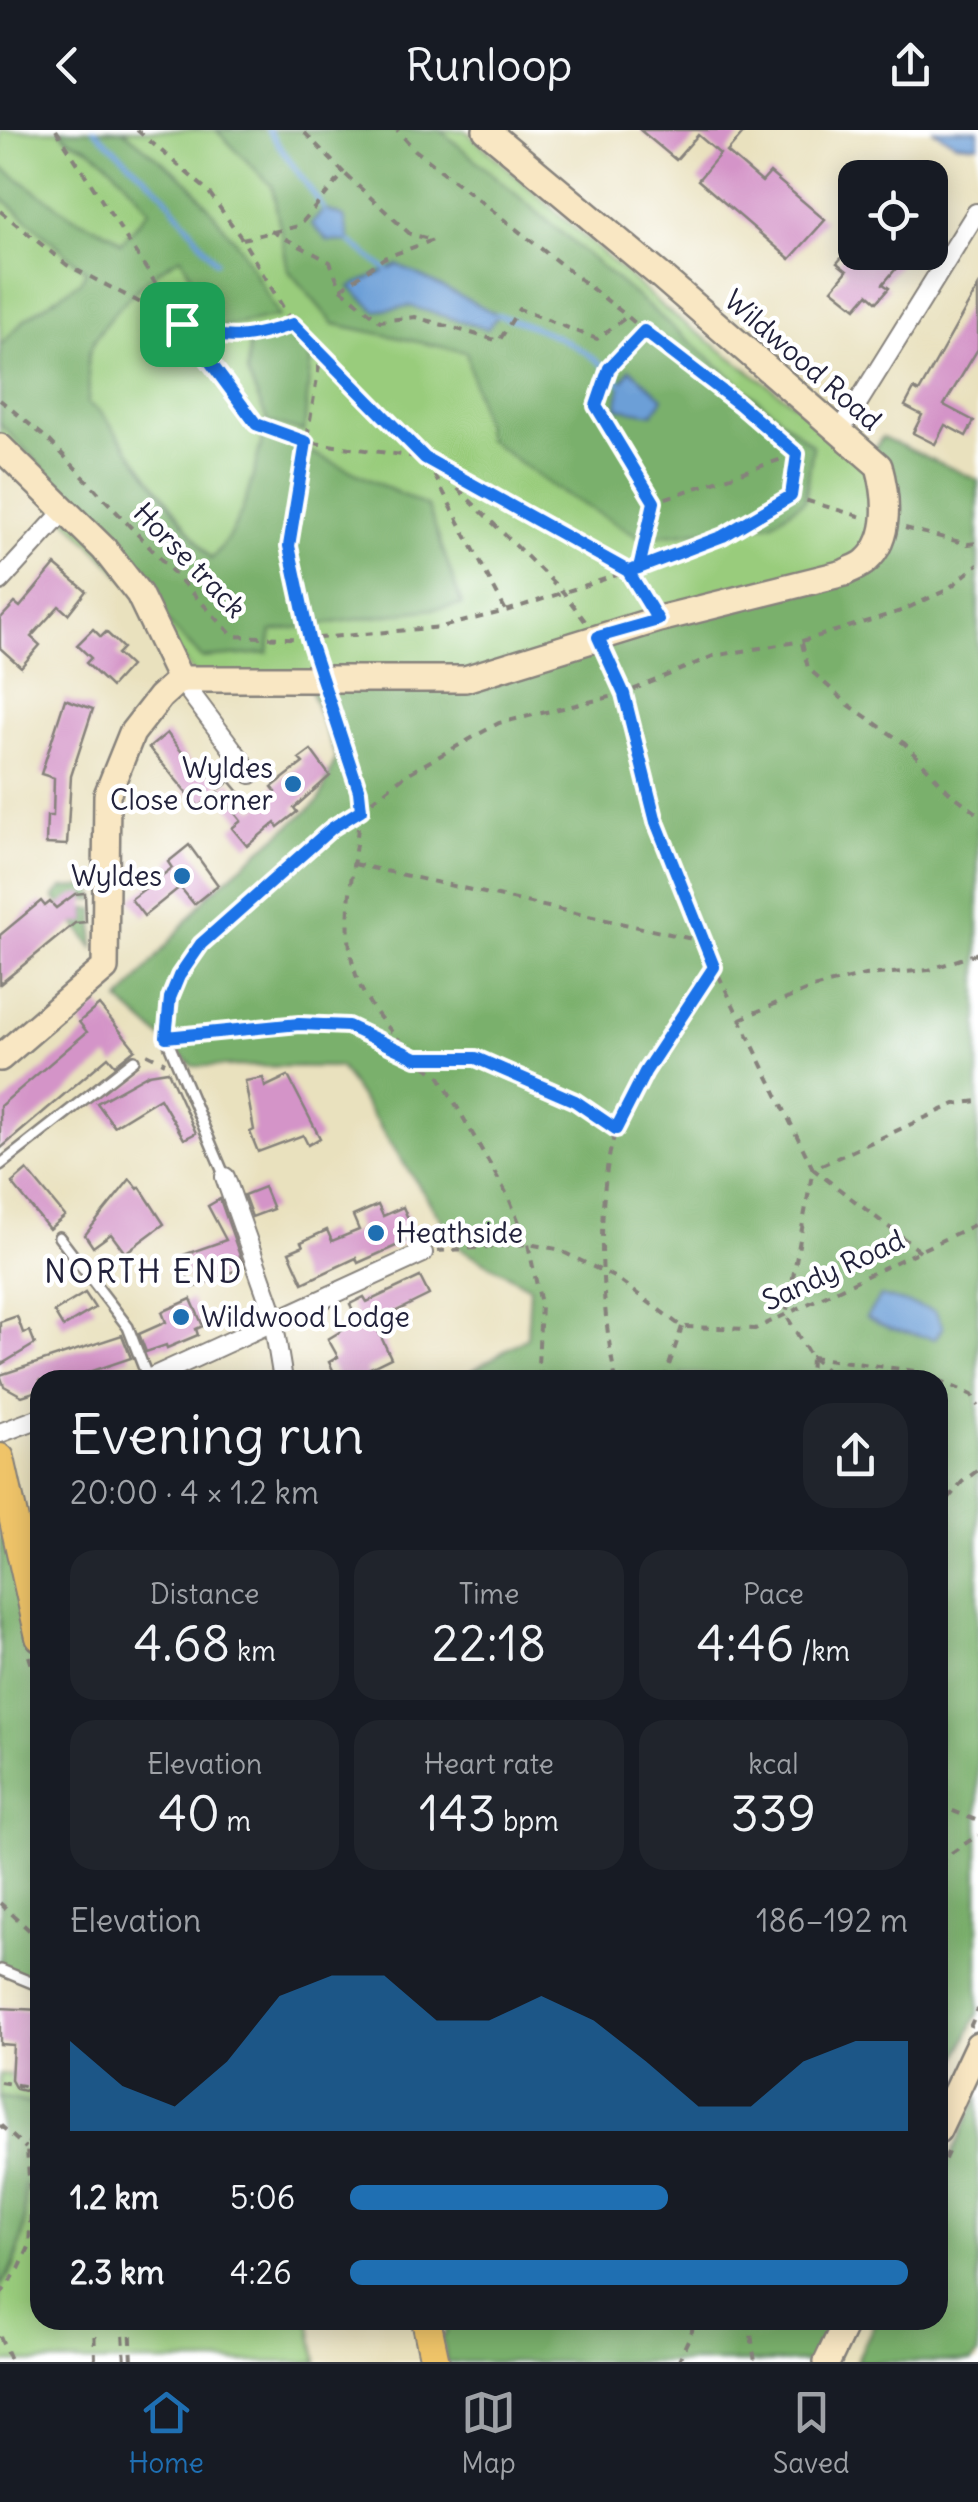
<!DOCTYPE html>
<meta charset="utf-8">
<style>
:root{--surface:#171b24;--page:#20242c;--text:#f1f3f6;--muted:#9ea1a6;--line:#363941;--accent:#1f6fb2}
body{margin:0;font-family:Delius,sans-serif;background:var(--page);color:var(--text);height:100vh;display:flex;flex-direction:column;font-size:38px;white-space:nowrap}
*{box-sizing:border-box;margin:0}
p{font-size:32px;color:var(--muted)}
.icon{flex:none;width:55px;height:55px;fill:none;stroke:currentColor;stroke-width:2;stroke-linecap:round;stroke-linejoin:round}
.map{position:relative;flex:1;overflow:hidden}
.sheet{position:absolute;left:30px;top:1240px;width:918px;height:960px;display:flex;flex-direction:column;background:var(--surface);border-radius:30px;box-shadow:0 5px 25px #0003}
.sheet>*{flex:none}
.tools{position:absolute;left:838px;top:30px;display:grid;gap:20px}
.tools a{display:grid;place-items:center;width:110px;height:110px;border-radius:20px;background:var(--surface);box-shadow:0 5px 25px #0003;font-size:50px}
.pin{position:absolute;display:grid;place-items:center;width:85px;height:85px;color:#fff;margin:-42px;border-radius:20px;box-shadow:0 5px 15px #0006}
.round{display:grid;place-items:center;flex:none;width:105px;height:105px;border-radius:30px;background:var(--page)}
.headline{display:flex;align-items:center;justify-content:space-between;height:170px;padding:0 40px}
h1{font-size:55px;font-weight:600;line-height:75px}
.stats{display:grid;grid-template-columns:repeat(3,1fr);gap:15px;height:170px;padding:10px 40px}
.stats div{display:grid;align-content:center;border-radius:25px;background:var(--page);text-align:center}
.stats b{font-size:50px;font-weight:600}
.stats small{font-size:28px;font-weight:400}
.stats p{font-size:28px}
.chart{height:280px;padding:20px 40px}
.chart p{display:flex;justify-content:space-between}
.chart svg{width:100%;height:180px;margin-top:10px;fill:var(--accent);opacity:.7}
ul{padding:0 40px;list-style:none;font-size:32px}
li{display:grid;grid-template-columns:160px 120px 1fr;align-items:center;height:75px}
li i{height:25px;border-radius:12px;background:var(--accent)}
header{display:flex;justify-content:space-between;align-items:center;height:130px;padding:0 40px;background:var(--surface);font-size:45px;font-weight:600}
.dock{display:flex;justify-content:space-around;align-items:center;height:140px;border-top:2px solid var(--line);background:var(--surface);font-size:28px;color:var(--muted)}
.dock a{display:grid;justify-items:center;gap:5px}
.dock .current{color:var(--accent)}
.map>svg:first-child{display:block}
.green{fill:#99cc7c;stroke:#5e775c;stroke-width:2.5}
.forest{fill:#7ab06c;stroke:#4e6954;stroke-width:2.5}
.water{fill:#6c9fd7;stroke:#476089;stroke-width:2.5}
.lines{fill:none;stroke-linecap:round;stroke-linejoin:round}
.stream{stroke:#6c9fd7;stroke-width:5}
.building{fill:#d494c8}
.lane-casing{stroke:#86827c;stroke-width:14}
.street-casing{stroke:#86827c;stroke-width:22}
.secondary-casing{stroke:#86827c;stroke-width:30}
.primary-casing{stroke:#86827c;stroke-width:32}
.path{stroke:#86827c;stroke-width:4;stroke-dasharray:8 8;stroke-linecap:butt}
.lane{stroke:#fff;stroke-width:9}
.street{stroke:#fff;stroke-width:18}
.secondary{stroke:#f9e7c3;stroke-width:25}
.primary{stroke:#efc469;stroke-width:28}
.route-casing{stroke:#fff;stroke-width:20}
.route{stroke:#1a73e8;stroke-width:12}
.poi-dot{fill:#1f6fb2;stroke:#fff;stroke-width:4}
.labels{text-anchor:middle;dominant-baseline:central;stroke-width:9;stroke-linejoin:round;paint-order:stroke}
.street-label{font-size:28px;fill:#22223b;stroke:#fff}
.poi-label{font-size:28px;fill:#22223b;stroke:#fff;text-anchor:end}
.quarter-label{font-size:32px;letter-spacing:2.5px;fill:#22223b;stroke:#fff}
</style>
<header><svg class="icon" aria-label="back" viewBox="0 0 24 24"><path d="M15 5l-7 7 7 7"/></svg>Runloop<svg class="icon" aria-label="share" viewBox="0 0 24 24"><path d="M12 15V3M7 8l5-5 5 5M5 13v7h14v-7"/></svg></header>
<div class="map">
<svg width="978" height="2232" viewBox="0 0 978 2232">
<rect width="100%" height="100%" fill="#fff"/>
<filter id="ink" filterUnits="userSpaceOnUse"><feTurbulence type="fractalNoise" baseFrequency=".01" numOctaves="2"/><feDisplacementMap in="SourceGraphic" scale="20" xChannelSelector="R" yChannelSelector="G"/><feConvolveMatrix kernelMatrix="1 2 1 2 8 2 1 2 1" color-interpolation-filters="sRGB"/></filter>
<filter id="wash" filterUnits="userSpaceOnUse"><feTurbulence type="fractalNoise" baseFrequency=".0048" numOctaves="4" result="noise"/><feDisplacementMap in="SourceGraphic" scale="40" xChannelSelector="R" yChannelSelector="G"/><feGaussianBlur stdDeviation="2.25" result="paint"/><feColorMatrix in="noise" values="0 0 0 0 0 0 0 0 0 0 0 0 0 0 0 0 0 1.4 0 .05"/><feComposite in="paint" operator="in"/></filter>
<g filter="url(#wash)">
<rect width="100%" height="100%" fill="#e9e1be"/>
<!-- green -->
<g class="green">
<polygon points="0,0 465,0 665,179 879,336 867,430 465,549 195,547 139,464 0,321"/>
<polygon points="0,1944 40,1947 40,1976 0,1967"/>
<polygon points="40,1998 40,2190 307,2190 311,2196 317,2232 3,2232 0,2224 0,2157 14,2137 25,2077 24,2055 36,2052 34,2034"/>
</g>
<!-- forest -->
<g class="forest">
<path d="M60,0H123L190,54L240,117L279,186L218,198L181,127C150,143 105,186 91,218C83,237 93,257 87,273L101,282L211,429C244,397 254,343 264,300L428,377L462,475L272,501L268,523L202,528L166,491L132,426L72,369L0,293V216L25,189L80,152L86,141L0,66V36L73,87L113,105L121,113L149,80C133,59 114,36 93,21C80,12 69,14 60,0Z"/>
<polygon points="216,0 440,0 813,316 805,370 772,393 641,408 556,359 487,309 466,222 334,194 288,140 272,56"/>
<polygon points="288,201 311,226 304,302 268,292 247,243 249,215"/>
<polygon points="882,307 978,350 978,1883 938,1970 938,1250 735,1250 732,1245 681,1244 681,1250 457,1250 527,1207 530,1157 460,1118 340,937 193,936 120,871 211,762 319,671 336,628 306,548 465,549 844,443 885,394 870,327"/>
<polygon points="94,756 95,770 85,770 84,763 79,792 86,792 86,779 95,779 93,817 54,767 63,758"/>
<polygon points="0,1328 40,1507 40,1856 1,1840"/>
<polygon points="978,1966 978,2225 972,2232 856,2232 876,2190 938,2190 938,2055"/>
<path d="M0,1967L40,1976C40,2002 34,2026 36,2053L24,2055C27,2094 23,2125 0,2157Z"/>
<polygon points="443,2190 833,2190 813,2232 447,2232 442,2207 446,2203"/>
</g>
<!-- water -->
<g class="water">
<polygon points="932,0 978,0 978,15 956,13"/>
<polygon points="324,79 344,87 350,112 328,111 312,94"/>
<polygon points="398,135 498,185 487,199 410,176 376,181 350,157"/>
<polygon points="630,239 663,268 653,284 617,278 621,254"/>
<path d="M881,1166L935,1181L943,1197L935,1209C908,1201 891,1203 866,1187Z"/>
</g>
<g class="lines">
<!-- stream -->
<g class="stream">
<polyline points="94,0 162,62 216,132"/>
<polyline points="268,0 324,79"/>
<polyline points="350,112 387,140"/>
<path d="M498,185C541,198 593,218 621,254"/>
</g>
</g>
<g id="blocks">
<!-- building -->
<g class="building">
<polygon points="640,0 746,0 727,22 762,52 770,43 825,90 790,129 698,50 720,24 698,5 676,30"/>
<polygon points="851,117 855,122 910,122 883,154 889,158 877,172 868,164 856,178 832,159 847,141 837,133"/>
<polygon points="978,157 978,219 944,275 974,291 966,306 945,295 935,314 913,303 922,285 905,276 914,259 919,262"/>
<polygon points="55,435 86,461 68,484 59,476 31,507 40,515 21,537 0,518 0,489 15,473 20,477"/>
<polygon points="93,499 101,507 106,502 123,518 117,524 130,536 111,557 86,533 91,528 77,515"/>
<polygon points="65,569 93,579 71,646 67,715 46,714 47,686 53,686 54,648 41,644"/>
<polygon points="167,603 195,639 202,634 221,658 230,651 254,680 276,662 272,657 303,633 299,629 311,620 330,646 294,678 297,682 278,697 275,693 247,716 232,698 241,691 218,662 199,677 149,618"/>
<polygon points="189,715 218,755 194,774 180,757 144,786 131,769 172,738 168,732"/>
<polygon points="85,763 86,792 75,793 0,854 0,805 41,771 45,776 50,772 56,778 75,764"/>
<polygon points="99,875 135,919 115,935 108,927 0,1019 0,976 87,902 79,892"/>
<polygon points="168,941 196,1003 184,1009 160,968 114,996 97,973 149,944"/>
<polygon points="288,946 320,1008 308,1015 303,1005 258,1022 250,1002 254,1000 245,951 263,948 265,957"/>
<polygon points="27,1040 65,1086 49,1099 12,1053"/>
<polygon points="130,1049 138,1059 140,1057 164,1094 125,1123 111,1104 93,1117 85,1105"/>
<polygon points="264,1057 273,1079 252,1087 244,1065"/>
<polygon points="220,1069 244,1137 193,1158 180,1132 186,1129 183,1125 226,1110 208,1076"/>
<polygon points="378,1075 383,1086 403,1077 416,1107 358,1133 356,1128 303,1153 289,1122 303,1116 301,1112 327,1100 332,1111 359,1100 353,1086"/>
<polygon points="420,1147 429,1165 374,1192 391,1228 366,1240 371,1250 338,1250 329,1232 338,1227 328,1209 358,1191 350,1174 364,1167 367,1172"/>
<polygon points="85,1163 95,1178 63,1197 54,1182"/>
<polygon points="191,1169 203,1196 196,1199 198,1205 167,1218 166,1215 146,1222 139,1204 166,1192 162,1182"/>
<polygon points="17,1186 23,1203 30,1201 35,1214 0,1235 0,1192"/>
<polygon points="122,1205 131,1228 66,1250 40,1250 40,1260 22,1266 4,1256 0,1245"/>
<polygon points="0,1878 40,1880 40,1910 32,1910 30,1943 40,1946 40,1961 28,1958 24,1961 16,1959 11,1950 13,1915 0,1914"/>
</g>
</g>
</g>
<g filter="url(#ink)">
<use href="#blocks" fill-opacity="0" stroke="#86827c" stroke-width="2.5"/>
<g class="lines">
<!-- lane casing -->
<g class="lane-casing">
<g id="lane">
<polyline points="0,1035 134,930"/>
<polyline points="225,1047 166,907 169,868 179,846 201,814 332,698 361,680"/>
<polyline points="59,1107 128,1197 148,1249"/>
<polyline points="1,1840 40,1856"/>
</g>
</g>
<!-- street casing -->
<g class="street-casing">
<g id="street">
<polyline points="839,303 976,83"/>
<polyline points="0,451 65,380"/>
<polyline points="180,549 251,644"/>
<polyline points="225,1047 271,1177 283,1250"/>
<polyline points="146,1250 423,1123"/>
<polyline points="0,1303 40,1288"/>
</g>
</g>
<!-- secondary casing -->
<g class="secondary-casing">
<g id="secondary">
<polyline points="0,317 104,419 139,464 180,549"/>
<path d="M180,549H465L659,489L844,443C851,439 861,436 866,431C892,408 887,365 879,336L662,147L486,0"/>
<polyline points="0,928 105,838 107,665 132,603 160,567 180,549"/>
<polyline points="938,2000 978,1915"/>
<polyline points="827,2232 847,2190"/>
</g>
</g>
<!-- primary casing -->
<g class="primary-casing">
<g id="primary">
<polyline points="0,1328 40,1507"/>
<polyline points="426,2190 435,2232"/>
</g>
</g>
<!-- path -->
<g class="path">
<path d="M56,0L182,194C222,214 252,207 293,194"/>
<polyline points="137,0 208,61 242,109 293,194 321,224 289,416 315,526"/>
<polyline points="0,81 67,135 182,194 256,294 306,312 425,328"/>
<polyline points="271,101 330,132 341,159 384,128 433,110 410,104 344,43"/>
<polyline points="242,109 299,96 344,43 302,0"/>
<polyline points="341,159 380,191 415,187 499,211 519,179 597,209 625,188"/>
<polyline points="643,201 609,238 596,276 654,372"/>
<polyline points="321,224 563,462 585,491"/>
<polyline points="0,270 50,311 233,506 309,509 441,497 506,481 639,438 723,407 791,366 797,324 739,274 683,234 627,186 415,20 397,0"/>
<polyline points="427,331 506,481"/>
<polyline points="433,332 628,441 648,473"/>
<polyline points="791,366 862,387"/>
<polyline points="905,398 968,414 978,413"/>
<polyline points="639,438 654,372 797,324"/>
<polyline points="802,513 808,538 849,575 905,614 948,661 978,684"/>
<polyline points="609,528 623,564 656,692 702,811 813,1039 786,1185 811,1227 810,1250"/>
<polyline points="329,568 360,669"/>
<polyline points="372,671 407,644 499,593 623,564 713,526 802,511 901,481 947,460 978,434"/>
<path d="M358,698C351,759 334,828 375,881C387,898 403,913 416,929L476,928L575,971L616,999"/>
<polyline points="354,734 701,811"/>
<polyline points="740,889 812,858 865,845 929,840 978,823"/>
<polyline points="180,906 299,894 348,896 416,929 440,947 508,1066 528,1114 541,1174 538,1236 544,1250"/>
<polyline points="147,924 165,933"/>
<polyline points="437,1121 528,1114 557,1119 616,1148 682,1197 755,1199 978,1093"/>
<polyline points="920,1121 813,1039 955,974 978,971"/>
<polyline points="811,1227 915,1241 937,1250"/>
<polyline points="811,1227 837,1250"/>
<path d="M616,1250C601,1183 594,1066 616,1000C634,947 683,885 714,837"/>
<polyline points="664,1250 682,1197"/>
<polyline points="938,1250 972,1265 978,1276"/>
<polyline points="938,1381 962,1352 978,1340"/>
<polyline points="29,1526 40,1560"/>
<polyline points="938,1675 978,1691"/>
<polyline points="938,1732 978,1705"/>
<polyline points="0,1773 40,1810"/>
<polyline points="970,1897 978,1879"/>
<polyline points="0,1952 40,1959"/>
<polyline points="0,1995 26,2018"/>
<polyline points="40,2027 40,2037"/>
<polyline points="938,2044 949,2020"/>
<polyline points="0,2165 19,2139 29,2117 31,2076 27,2019 40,1974"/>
<polyline points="94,2190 95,2229 99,2232"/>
<polyline points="122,2190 125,2232"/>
<polyline points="130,2190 132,2232"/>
<polyline points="749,2190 755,2232"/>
<polyline points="0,2206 11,2232"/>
<polyline points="678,2232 692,2201 693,2190"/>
</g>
<!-- lane -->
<use href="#lane" class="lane"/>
<!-- street -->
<use href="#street" class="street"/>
<!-- secondary -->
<use href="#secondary" class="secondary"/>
<!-- primary -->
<use href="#primary" class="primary"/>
</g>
</g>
<g class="lines" filter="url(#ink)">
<!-- route casing -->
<g class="route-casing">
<path id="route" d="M182,194L256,294L306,312L289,416L309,509L359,661L361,680L332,698L201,814L179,846L170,868L166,907L299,894L348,896L416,928H476L575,971L616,999L645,942L714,837L656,692L624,564L598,507L658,490L628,441L639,438L723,406L791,366L797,324L739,274L644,201L609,238L596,276L654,372L639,438L628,441L425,328L293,194C251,208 223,214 182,194"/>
</g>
<!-- route -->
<use href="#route" class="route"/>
</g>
<!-- markers -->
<g class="poi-dot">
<circle cx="293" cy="654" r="10"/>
<circle cx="182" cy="746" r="10"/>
<circle cx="376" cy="1103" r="10"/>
<circle cx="181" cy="1187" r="10"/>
</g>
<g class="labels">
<!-- street labels -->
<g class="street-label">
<text transform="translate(803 230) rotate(41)">Wildwood Road</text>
<text transform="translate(190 430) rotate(46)">Horse track</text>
<text transform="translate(833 1140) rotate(-25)">Sandy Road</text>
</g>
<!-- poi labels -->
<g class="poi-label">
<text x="273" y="638">Wyldes<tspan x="273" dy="32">Close Corner</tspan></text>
<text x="162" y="746">Wyldes</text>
<text x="396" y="1103" text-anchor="start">Heathside</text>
<text x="201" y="1187" text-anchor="start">Wildwood Lodge</text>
</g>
<!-- quarter labels -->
<g class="quarter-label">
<text x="144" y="1141">NORTH END</text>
</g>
</g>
</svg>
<div class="tools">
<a><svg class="icon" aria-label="locate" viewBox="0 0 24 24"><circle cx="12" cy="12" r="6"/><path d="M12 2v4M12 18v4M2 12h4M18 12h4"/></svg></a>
</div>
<div class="pin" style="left:182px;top:194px;background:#1e9e55"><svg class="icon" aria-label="arrive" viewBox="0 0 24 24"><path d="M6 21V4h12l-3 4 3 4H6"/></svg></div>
<section class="sheet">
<div class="headline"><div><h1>Evening run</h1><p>20:00 · 4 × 1.2 km</p></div><a class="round"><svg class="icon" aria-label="share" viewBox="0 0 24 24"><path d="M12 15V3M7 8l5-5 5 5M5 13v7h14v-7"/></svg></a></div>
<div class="stats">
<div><p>Distance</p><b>4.68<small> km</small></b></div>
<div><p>Time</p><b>22:18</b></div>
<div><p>Pace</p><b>4:46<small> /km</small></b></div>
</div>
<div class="stats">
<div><p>Elevation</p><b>40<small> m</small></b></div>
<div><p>Heart rate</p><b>143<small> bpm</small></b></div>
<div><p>kcal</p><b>339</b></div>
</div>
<div class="chart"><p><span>Elevation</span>186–192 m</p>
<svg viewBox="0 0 160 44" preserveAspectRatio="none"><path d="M0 44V22L10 33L20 38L30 27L40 11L50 6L60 6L70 17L80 17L90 11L100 17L110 27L120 38L130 38L140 27L150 22L160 22V44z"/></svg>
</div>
<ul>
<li><b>1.2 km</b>5:06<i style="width:57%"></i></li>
<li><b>2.3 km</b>4:26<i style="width:100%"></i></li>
</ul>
</section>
</div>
<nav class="dock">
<a class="current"><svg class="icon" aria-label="home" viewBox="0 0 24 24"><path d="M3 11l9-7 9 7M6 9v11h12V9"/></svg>Home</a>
<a><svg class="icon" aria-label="map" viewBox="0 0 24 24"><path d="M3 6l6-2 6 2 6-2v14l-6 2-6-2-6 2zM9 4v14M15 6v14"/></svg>Map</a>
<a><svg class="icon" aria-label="saved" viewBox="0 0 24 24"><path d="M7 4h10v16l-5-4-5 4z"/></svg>Saved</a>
</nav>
